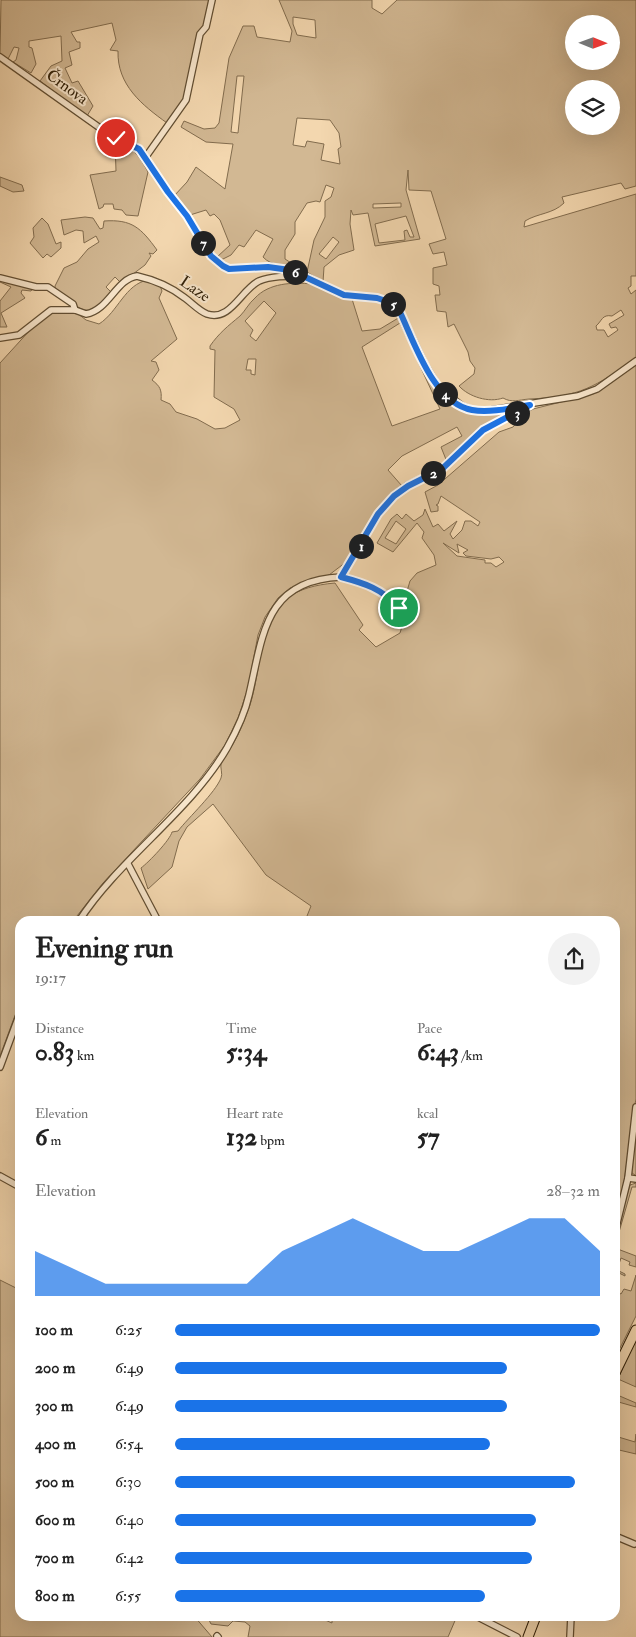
<!DOCTYPE html>
<meta charset="utf-8">
<style>
:root{--surface:#fff;--page:#f2f2f2;--text:#222;--muted:#767676;--accent:#1a73e8}
body{margin:0;font-family:"IM FELL Double Pica",serif;background:var(--page);color:var(--text);height:100vh;display:flex;flex-direction:column;font-size:19px;white-space:nowrap}
*{box-sizing:border-box;margin:0}
p{font-size:16px;color:var(--muted)}
.icon{flex:none;width:28px;height:28px;fill:none;stroke:currentColor;stroke-width:2;stroke-linecap:round;stroke-linejoin:round}
.map{position:relative;flex:1;overflow:hidden}
.sheet{position:absolute;left:15px;top:916px;width:605px;height:705px;display:flex;flex-direction:column;background:var(--surface);border-radius:15px;box-shadow:0 5px 20px #0002}
.sheet>*{flex:none}
.needle{width:32px;rotate:91deg}
.fabs{position:absolute;left:565px;top:15px;display:grid;gap:10px}
.fabs a{display:grid;place-items:center;width:55px;height:55px;border-radius:50%;background:var(--surface);box-shadow:0 5px 20px #0002;font-size:25px}
.pin{position:absolute;display:grid;place-items:center;width:42px;height:42px;color:#fff;margin:-21px;border:2px solid #fff;border-radius:50%;box-shadow:0 1px 5px #0007}
.km{position:absolute;width:25px;height:25px;margin:-12px;border-radius:50%;background:#222;color:#fff;font-size:14px;line-height:25px;text-align:center}
.round{display:grid;place-items:center;flex:none;width:52px;height:52px;border-radius:26px;background:var(--page)}
.headline{display:flex;align-items:center;justify-content:space-between;height:85px;padding:0 20px}
h1{font-size:28px;font-weight:800;line-height:38px}
.figures{display:grid;grid-template-columns:repeat(3,1fr);gap:8px;height:85px;padding:5px 20px}
.figures div{display:grid;align-content:center}
.figures b{font-size:25px;font-weight:800}
.figures small{font-size:14px;font-weight:400}
.figures p{font-size:14px}
.chart{height:140px;padding:10px 20px}
.chart p{display:flex;justify-content:space-between}
.chart svg{width:100%;height:90px;margin-top:5px;fill:var(--accent);opacity:.7}
ul{padding:0 20px;list-style:none;font-size:16px}
li{display:grid;grid-template-columns:80px 60px 1fr;align-items:center;height:38px}
li i{height:12px;border-radius:6px;background:var(--accent)}
.map>svg:first-child{display:block}
.green{fill:#d2b893;stroke:#826c4e;fill-rule:evenodd}
.lines{fill:none;stroke-linecap:round;stroke-linejoin:round}
.street-casing{stroke:#624e32;stroke-width:8}
.primary-casing{stroke:#312008;stroke-width:11}
.street{stroke:#f7e5cb;stroke-width:5.5}
.primary{stroke:#f3d7af;stroke-width:9}
.route-casing{stroke:#fff;stroke-width:10}
.route{stroke:#1a73e8;stroke-width:6}
.labels{text-anchor:middle;dominant-baseline:central;stroke-width:4;stroke-linejoin:round;paint-order:stroke}
.street-label{font-size:16px;fill:#312008;stroke:#f7e5cb}
</style>
<div class="map">
<svg width="636" height="1637" viewBox="0 0 636 1637">
<rect width="100%" height="100%" fill="#f3d7af"/>
<filter id="stains"><feTurbulence type="fractalNoise" baseFrequency=".004" numOctaves="4"/><feColorMatrix values="0 0 0 0 .2 0 0 0 0 .09 0 0 0 0 .02 0 0 0 .5 -.17"/></filter>
<radialGradient id="worn" r=".72"><stop offset=".6" stop-color="#630" stop-opacity="0"/><stop offset="1" stop-color="#630" stop-opacity=".3"/></radialGradient>
<!-- green -->
<g class="green">
<path d="M1,0H209L191,80L183,99L167,123C142,105 117,85 118,51L110,50L116,40L112,23L71,32L77,42H80V48L69,52L72,65L65,68L72,83L78,81L93,106L87,116L40,81L51,66L62,61L61,36L29,41V47L32,48L36,64L31,73L13,62L16,60L19,48L14,47L8,59L0,54Z"/>
<path d="M279,0H372V8L382,14L397,0H636V186L625,189L621,183L562,197L564,203C553,214 538,213 525,221L524,227L636,194V276H631V286L628,288L631,294L636,290V358C595,387 580,397 529,399C518,400 512,403 503,398C489,403 469,397 459,386L474,374L475,368L470,361L468,352L454,324L448,327L446,312L437,311L435,295H440L439,286L433,284V268L447,265L444,252L433,254L429,244L446,239L431,191L409,190L408,170L406,190L420,239L375,246L368,213L353,215L351,210L350,224L354,250L339,255L324,267L323,282L307,272L314,240L325,217V201L331,197L334,188L326,185L320,202L316,201L307,203L295,222V234L285,250V259L299,268L298,270C286,266 271,266 263,257L273,239L256,230L244,247L239,245L231,255L221,260L217,257L230,245L220,220L214,214L210,216L206,210L190,215L174,196L187,182L196,167L225,189L233,144L206,142L181,127L184,121L204,129L215,128L219,123L229,58L243,26H254L257,37L290,42L292,31ZM293,17L315,20L316,38L297,35L293,24ZM574,24H611V61H574ZM237,76H244L238,133L231,132ZM574,89H611V126H574ZM297,118L330,120L339,133L341,147L338,149L340,164L321,160L324,144L307,141L305,147L293,145ZM401,203V207L373,208V204ZM406,216L414,237H410L407,230L404,231L405,240L379,243L375,224ZM333,237L339,242L326,259L319,254ZM621,310L624,315L609,324L611,328L616,327L618,330L608,337L604,330H597L596,326C602,321 602,314 612,316Z"/>
<path d="M115,142C132,144 141,159 148,172L138,216L126,215L122,210L114,209L113,204H104L103,207L99,209L90,175L116,171Z"/>
<polygon points="0,177 22,185 24,191 13,192 0,186"/>
<path d="M85,217L93,218L100,229L103,228L104,221C132,219 141,228 157,250L153,254L149,253L151,256L145,265L121,283L115,277L106,287L112,293C84,323 83,309 55,289V286L64,268L77,262L88,249L99,242L96,236L84,243L83,231L76,230L64,235L61,220Z"/>
<polygon points="42,218 48,224 56,244 61,242 61,248 51,257 47,254 43,258 30,243 34,237 33,228"/>
<polygon points="0,280 33,288 31,291 22,290 21,293 25,298 1,313 7,327 0,327 0,301 11,287 0,282"/>
<path d="M148,280L160,286L162,291L159,298L177,339L151,361L156,362L159,370L152,380C160,386 162,390 161,400L170,404L176,412L197,419L215,429L225,428L240,420L234,409L214,397L215,350L210,349V346C219,333 228,326 240,316C245,311 249,303 255,298C269,283 292,282 312,284C325,285 337,297 352,299L362,331L380,329L400,317C428,379 442,430 523,407L481,429L447,462L441,447L462,436L457,427L402,456L388,470L402,486L386,500L350,559L329,575L290,588L278,598L265,617L258,635L248,688L238,718L225,745L200,779L103,883L73,921H20V1002L0,1056V363L31,329L53,312L77,313L86,320L99,324C118,312 125,284 148,280ZM264,301L276,313L256,341L250,336L253,330L245,321ZM400,323L440,409L392,426L362,347ZM248,359H256L255,375L251,374V370H246Z"/>
<path d="M636,363V1099C627,1139 628,1182 615,1221V921H309L307,916L311,906L266,875L213,804L187,827L179,841L172,867L148,889L141,868C149,862 170,840 172,832L178,831C189,817 215,793 221,778C223,774 220,768 221,763C222,757 230,750 233,744C240,732 245,719 250,705C268,645 252,590 335,583L363,625L359,630L376,647L400,633L403,623L400,615L410,581L417,573L436,565L434,555L422,538L424,532L417,523L393,552L377,543L391,519L397,514L402,519L406,514L414,521L423,515L425,509L433,527L438,524L444,531L457,521L450,534L453,539L462,530L465,521H471L478,526L480,522L441,496L438,504L436,505L438,506V511L431,512L425,492L438,485L499,432L513,427L524,414L533,409L593,394ZM396,521L406,529L396,544L385,538ZM443,543L459,553L457,544L468,550L463,553L466,556L491,559L499,557L504,562L496,567L491,563H485V560L457,556Z"/>
<polygon points="636,1127 636,1176 631,1172"/>
<polygon points="636,1183 636,1187 632,1187 615,1246 615,1235 630,1185"/>
<polygon points="615,1248 636,1256 636,1267 629,1265 630,1262 621,1258 617,1270 625,1274 625,1276 619,1273 615,1275"/>
<polygon points="636,1275 636,1316 615,1358 615,1291 621,1294 624,1289 631,1291"/>
<polygon points="0,1280 20,1290 20,1616 194,1616 212,1637 0,1637"/>
<polygon points="636,1337 636,1387 618,1379"/>
<polygon points="615,1394 636,1403 636,1407 615,1401"/>
<polygon points="636,1434 636,1454 619,1450 617,1463 615,1462 615,1436 635,1442"/>
<polygon points="207,1616 316,1616 332,1623 332,1616 457,1616 448,1637 248,1637 250,1626 245,1622 233,1621 228,1626 211,1624"/>
</g>
<g class="lines">
<!-- street casing -->
<g class="street-casing">
<g id="street">
<polyline points="0,57 107,133 139,149 167,191 187,216 211,256 223,266 229,269 268,267 290,270 344,295 377,298 392,303 399,310 424,363 439,388 462,406 472,410 491,410 578,396 597,389 636,361"/>
<polyline points="145,158 186,100 200,34 206,27 212,0"/>
<path d="M0,278L36,287H48L73,304L75,310L86,314C109,310 116,279 137,276C155,280 171,287 185,298C192,303 199,311 207,314C230,322 241,290 259,281C271,276 287,276 301,276"/>
<polyline points="0,338 19,335 51,310 75,310"/>
<path d="M341,577C364,583 383,589 399,608"/>
<polyline points="128,864 158,921"/>
<path d="M79,921C119,859 190,812 227,748C236,732 245,713 249,695C263,636 264,580 341,577L378,514L393,496L408,485L442,469L483,430L528,406"/>
<polyline points="0,1067 20,1013"/>
<polyline points="0,1176 20,1187"/>
<polyline points="628,1178 636,1179"/>
<polyline points="615,1231 628,1178 636,1107"/>
<polyline points="615,1536 634,1544"/>
<polyline points="476,1616 517,1637"/>
<polyline points="217,1636 218,1637"/>
<polyline points="570,1637 571,1616"/>
</g>
</g>
<!-- primary casing -->
<g class="primary-casing">
<g id="primary">
<polyline points="615,1373 636,1330"/>
<polyline points="528,1637 536,1616"/>
</g>
</g>
<!-- street -->
<use href="#street" class="street"/>
<!-- primary -->
<use href="#primary" class="primary"/>
</g>
<g class="lines">
<!-- route casing -->
<g class="route-casing">
<path id="route" d="M116,138L139,149L168,192L187,216L211,256L223,266L229,269L268,267L290,270L344,295L377,298L392,303L399,310C414,341 433,403 472,410C490,413 512,408 530,405L483,430L442,469L408,486L394,496L378,514L341,577C364,583 383,589 399,608"/>
</g>
<!-- route -->
<use href="#route" class="route"/>
</g>
<g class="labels">
<!-- street labels -->
<g class="street-label">
<text transform="translate(67 87) rotate(36)">Črnova</text>
<text transform="translate(195 289) rotate(35)">Laze</text>
</g>
</g>
<rect width="100%" height="100%" filter="url(#stains)"/>
<rect width="100%" height="100%" fill="url(#worn)"/>
</svg>
<div class="fabs">
<a><svg class="needle" viewBox="-14 -14 28 28"><path d="M0-13l5 13h-10z" fill="#e53935"/><path d="M0 13l5-13h-10z" fill="#767676"/></svg></a>
<a><svg class="icon" aria-label="layers" viewBox="0 0 24 24"><path d="M12 4l9 5-9 5-9-5zM3 14l9 5 9-5"/></svg></a>
</div>
<div class="pin" style="left:399px;top:608px;background:#1e9e55"><svg class="icon" aria-label="arrive" viewBox="0 0 24 24"><path d="M6 21V4h12l-3 4 3 4H6"/></svg></div>
<div class="pin" style="left:116px;top:138px;background:#d93025"><svg class="icon" aria-label="check" viewBox="0 0 24 24"><path d="M5 12l5 5 9-10"/></svg></div>
<b class="km" style="left:361px;top:546px">1</b>
<b class="km" style="left:433px;top:473px">2</b>
<b class="km" style="left:517px;top:413px">3</b>
<b class="km" style="left:445px;top:394px">4</b>
<b class="km" style="left:393px;top:304px">5</b>
<b class="km" style="left:295px;top:272px">6</b>
<b class="km" style="left:203px;top:243px">7</b>
<section class="sheet">
<div class="headline"><div><h1>Evening run</h1><p>19:17</p></div><a class="round"><svg class="icon" aria-label="share" viewBox="0 0 24 24"><path d="M12 15V3M7 8l5-5 5 5M5 13v7h14v-7"/></svg></a></div>
<div class="figures">
<div><p>Distance</p><b>0.83<small> km</small></b></div>
<div><p>Time</p><b>5:34</b></div>
<div><p>Pace</p><b>6:43<small> /km</small></b></div>
</div>
<div class="figures">
<div><p>Elevation</p><b>6<small> m</small></b></div>
<div><p>Heart rate</p><b>132<small> bpm</small></b></div>
<div><p>kcal</p><b>57</b></div>
</div>
<div class="chart"><p><span>Elevation</span>28–32 m</p>
<svg viewBox="0 0 160 44" preserveAspectRatio="none"><path d="M0 44V22L10 30L20 38L30 38L40 38L50 38L60 38L70 22L80 14L90 6L100 14L110 22L120 22L130 14L140 6L150 6L160 22V44z"/></svg>
</div>
<ul>
<li><b>100 m</b>6:25<i style="width:100%"></i></li>
<li><b>200 m</b>6:49<i style="width:78%"></i></li>
<li><b>300 m</b>6:49<i style="width:78%"></i></li>
<li><b>400 m</b>6:54<i style="width:74%"></i></li>
<li><b>500 m</b>6:30<i style="width:94%"></i></li>
<li><b>600 m</b>6:40<i style="width:85%"></i></li>
<li><b>700 m</b>6:42<i style="width:84%"></i></li>
<li><b>800 m</b>6:55<i style="width:73%"></i></li>
</ul>
</section>
</div>
